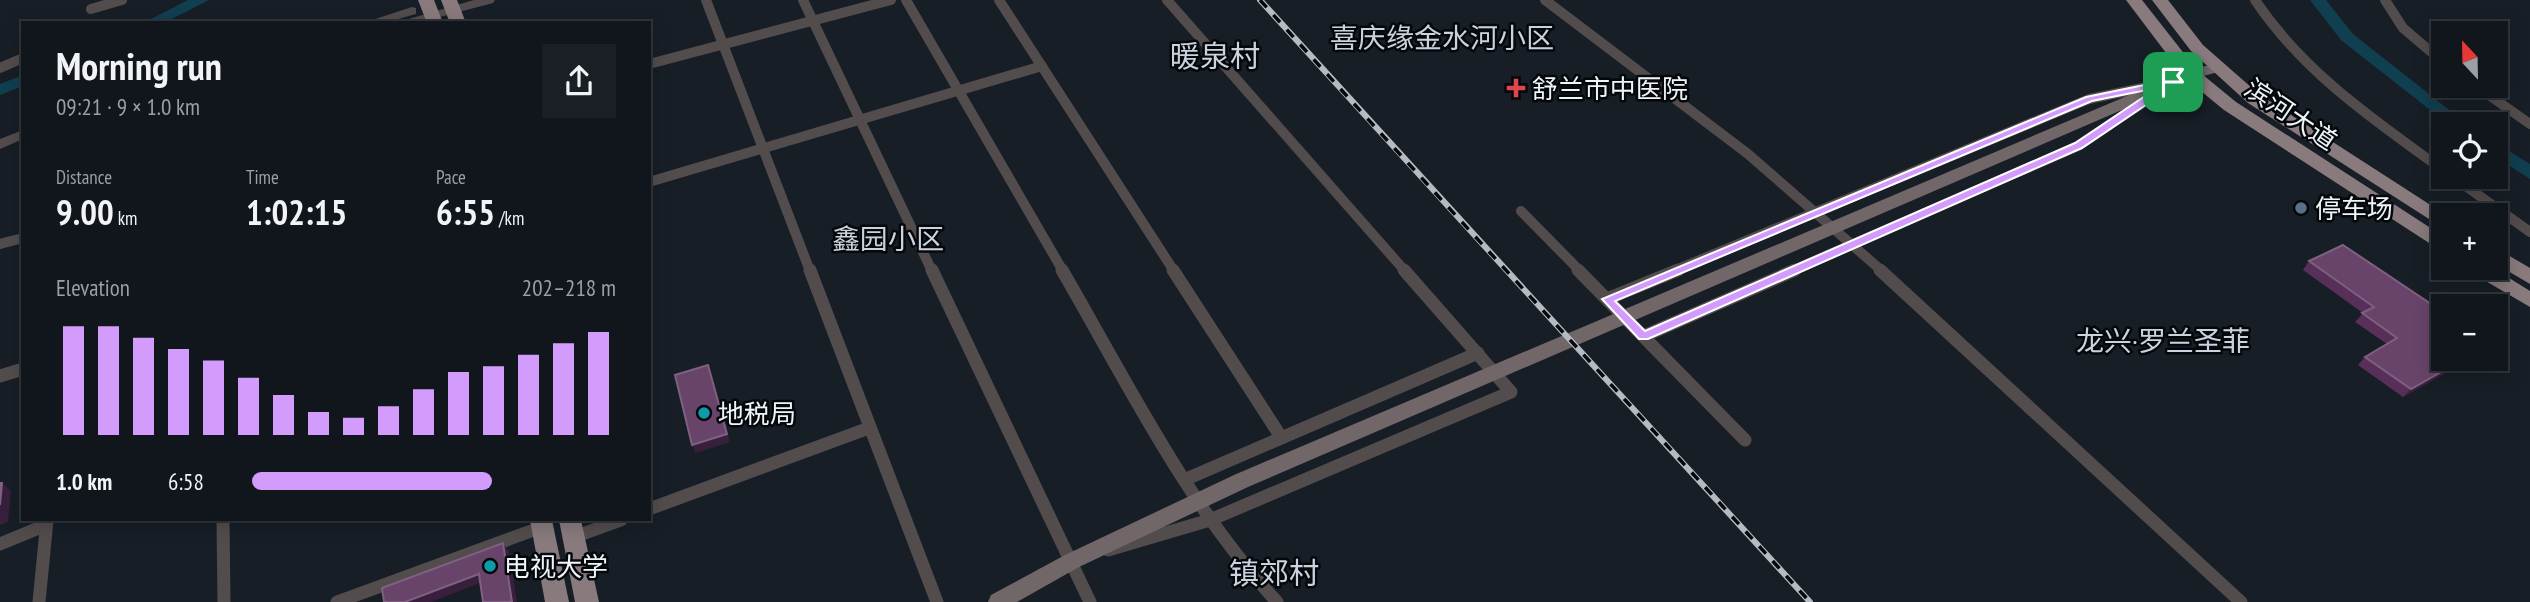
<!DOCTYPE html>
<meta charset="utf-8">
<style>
:root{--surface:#11161c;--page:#1a1f25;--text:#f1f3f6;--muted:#9c9fa3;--line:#30353b;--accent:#d39cfc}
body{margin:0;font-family:"PT Sans Narrow","Noto Sans SC",sans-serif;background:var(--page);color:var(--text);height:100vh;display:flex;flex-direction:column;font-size:26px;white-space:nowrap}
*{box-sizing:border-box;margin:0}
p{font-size:23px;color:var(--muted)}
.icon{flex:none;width:38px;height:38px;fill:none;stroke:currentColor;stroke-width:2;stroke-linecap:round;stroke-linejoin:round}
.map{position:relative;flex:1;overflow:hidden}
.sheet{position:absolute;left:21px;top:21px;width:630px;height:500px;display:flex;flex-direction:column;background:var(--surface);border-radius:0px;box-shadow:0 4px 18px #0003,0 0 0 2px var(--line)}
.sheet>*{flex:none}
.needle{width:46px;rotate:338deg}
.controls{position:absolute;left:2431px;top:21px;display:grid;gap:14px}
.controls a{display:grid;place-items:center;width:77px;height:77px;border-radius:0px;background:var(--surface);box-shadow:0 4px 18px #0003,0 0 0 2px var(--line);font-size:35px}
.pin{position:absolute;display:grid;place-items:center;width:60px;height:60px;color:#fff;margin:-30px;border-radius:14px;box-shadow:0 4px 10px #0006}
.round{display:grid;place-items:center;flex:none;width:74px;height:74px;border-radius:0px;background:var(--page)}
.overview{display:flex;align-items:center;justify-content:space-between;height:119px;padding:0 35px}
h1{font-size:38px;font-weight:600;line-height:52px}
.stats{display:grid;grid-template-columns:repeat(3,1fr);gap:10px;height:119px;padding:7px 35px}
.stats div{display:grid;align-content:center}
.stats b{font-size:35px;font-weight:600}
.stats small{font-size:19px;font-weight:400}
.stats p{font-size:19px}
.chart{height:196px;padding:14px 35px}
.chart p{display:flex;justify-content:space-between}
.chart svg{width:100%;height:126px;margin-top:7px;stroke:var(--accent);stroke-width:6}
ul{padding:0 35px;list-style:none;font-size:23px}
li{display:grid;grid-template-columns:112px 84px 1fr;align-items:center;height:52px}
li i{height:18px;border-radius:9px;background:var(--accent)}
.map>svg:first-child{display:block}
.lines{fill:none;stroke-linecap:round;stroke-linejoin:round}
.river{fill:#103f50;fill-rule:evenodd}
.minor-far1{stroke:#534c4d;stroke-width:10}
.minor{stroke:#534c4d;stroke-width:13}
.tertiary{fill:#534c4d;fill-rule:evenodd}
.secondary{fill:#716768;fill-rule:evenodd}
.primary{fill:#897b7d;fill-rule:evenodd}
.rail-casing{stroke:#b6bbc2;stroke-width:6}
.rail{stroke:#05080b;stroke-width:3.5;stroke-dasharray:10;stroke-linecap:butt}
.wall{fill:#582f59}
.shaded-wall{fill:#371f3d}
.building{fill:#69446a;stroke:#7e6081;stroke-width:2}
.route{fill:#d39cfc;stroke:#fff;stroke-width:2;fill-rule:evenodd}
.health-dot{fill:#e0444e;stroke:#05080b;stroke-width:2.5}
.service-dot{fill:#5c6f8a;stroke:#05080b;stroke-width:2.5}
.culture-dot{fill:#0f9aa8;stroke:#05080b;stroke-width:2.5}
.labels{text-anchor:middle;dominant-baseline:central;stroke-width:5;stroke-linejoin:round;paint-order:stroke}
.poi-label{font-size:26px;fill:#eff4fa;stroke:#05080b;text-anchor:start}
.street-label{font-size:26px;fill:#eff4fa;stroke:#05080b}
.neighbourhood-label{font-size:28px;fill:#c9d2de;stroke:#05080b}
.quarter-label{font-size:30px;fill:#c9d2de;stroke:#05080b}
</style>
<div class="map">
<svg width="2530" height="602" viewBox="0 0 2530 602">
<rect width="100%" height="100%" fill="#171e26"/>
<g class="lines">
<!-- river -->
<g class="river">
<polygon points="188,0 209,0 164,23 143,23"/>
<polygon points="2310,0 2326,0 2353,34 2467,124 2448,124 2341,40"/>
<polygon points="23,75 23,86 0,95 0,84"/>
<polygon points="2496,143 2530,164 2530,179 2496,157"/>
</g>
<!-- minor-far1 -->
<g class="minor-far1">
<polyline points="706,0 810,271"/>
<polyline points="803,0 932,271"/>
<polyline points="906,0 1063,271"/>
<polyline points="999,0 1174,271"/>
<polyline points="1167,0 1405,271"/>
<polyline points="1545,0 1748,154 1882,271"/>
<path d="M2255,0C2303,72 2374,120 2443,170"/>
<polyline points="2385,0 2403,28 2443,62"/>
<polyline points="91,9 122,0"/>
<polyline points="649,64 891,0"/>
<polyline points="0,68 23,58"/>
<polyline points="2476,86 2530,124"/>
<polyline points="2453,177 2530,232"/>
<polyline points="649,182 1042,66"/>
<polyline points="1521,211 1580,271"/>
<polyline points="0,244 23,238"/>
<polyline points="1673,271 2089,99 2166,83"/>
<polyline points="1791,271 2078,146 2161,90"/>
</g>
<!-- minor -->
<g class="minor">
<polyline points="810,270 937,602"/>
<polyline points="932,270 1090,602"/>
<path d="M1062,270C1128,384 1187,505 1277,602"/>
<polyline points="1173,270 1281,437"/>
<polyline points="1578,270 1745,440"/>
<polyline points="1880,270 2241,602"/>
<polyline points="1607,299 1678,270"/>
<polyline points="1644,336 1795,270"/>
<polyline points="0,376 23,369"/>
<polyline points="1184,480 1478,353"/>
<polyline points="649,509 869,428"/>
<polyline points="223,520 224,602"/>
<polyline points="574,537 621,520"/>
<polyline points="0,544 46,525"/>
<polyline points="1108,550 1210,520 1511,392 1404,270"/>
<polyline points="39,602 47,520"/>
<polyline points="337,602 542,527"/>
</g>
<!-- tertiary -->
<g class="tertiary">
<polygon points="474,0 495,0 493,3 417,23 395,23"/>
<polygon points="412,7 416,8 416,14 384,23 363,23"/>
<polygon points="23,130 23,139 0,149 0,139"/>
</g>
<!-- secondary -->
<polygon class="secondary" points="2217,63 2222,65 2224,68 2222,71 2196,78 1248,487 1079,567 1017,602 988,602 991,595 1065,555 1234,475 2186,71"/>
<!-- primary -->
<g class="primary">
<polygon points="418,0 434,0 443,23 427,23"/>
<polygon points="441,0 457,0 466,23 450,23"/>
<polygon points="2126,0 2142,0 2197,70 2236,102 2443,236 2443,252 2224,110 2185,78"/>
<polygon points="2152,0 2168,0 2203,45 2260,95 2446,215 2443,215 2443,228 2248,103 2191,51"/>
<polygon points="2496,248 2530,268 2530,284 2496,264"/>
<polygon points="2470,268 2493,268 2530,291 2530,307 2472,273"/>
<polygon points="530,520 552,520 569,602 545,602"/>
<polygon points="559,520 581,520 599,602 575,602"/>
</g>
<!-- rail casing -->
<g class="rail-casing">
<path id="rail" d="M1260,0C1442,202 1627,401 1810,602"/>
</g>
<!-- rail -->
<use href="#rail" class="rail"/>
</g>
<!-- wall -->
<polygon class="wall" points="2343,245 2443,359 2464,359 2456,367 2403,397 2358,365 2365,357 2387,344 2355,322 2363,313 2303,270 2309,261"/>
<!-- shaded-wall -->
<g class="shaded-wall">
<polygon points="2464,359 2456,367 2403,397 2411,389"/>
<polygon points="708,365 711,373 730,442 696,453 692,445"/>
<polygon points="2,483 11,491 8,522 0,525 0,505"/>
<polygon points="503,543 509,551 517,602 512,602"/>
<polygon points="479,574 485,581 431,602 405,602"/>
</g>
<!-- building -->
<g class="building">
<polygon points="2343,245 2443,312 2443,359 2464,359 2411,389 2365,357 2397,338 2362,313 2374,307 2309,261"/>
<polygon points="708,365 727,434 692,445 675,375"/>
<polygon points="0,483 2,483 0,505"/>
<polygon points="503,543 512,602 483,602 479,574 405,602 384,602 382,588"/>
</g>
<!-- route -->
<path class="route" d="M2173,79H2177V84L2082,148L1648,339H1639L1602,299L2086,97ZM2157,88L2075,143L1645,331L1615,301L2092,101Z"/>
<!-- markers -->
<path class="health-dot" d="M1512.5 77.5h7v7h7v7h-7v7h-7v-7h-7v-7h7z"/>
<circle class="service-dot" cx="2301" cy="208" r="7"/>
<g class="culture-dot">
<circle cx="704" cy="413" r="7"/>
<circle cx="490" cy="566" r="7"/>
</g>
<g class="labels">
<!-- poi labels -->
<g class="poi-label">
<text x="1532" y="88">舒兰市中医院</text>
<text x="2315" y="208">停车场</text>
<text x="718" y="413">地税局</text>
<text x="504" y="566">电视大学</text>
</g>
<!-- street labels -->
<g class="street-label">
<text transform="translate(2291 114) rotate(34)">滨河大道</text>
</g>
<!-- neighbourhood labels -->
<g class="neighbourhood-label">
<text x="1442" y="37">喜庆缘金水河小区</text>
<text x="888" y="238">鑫园小区</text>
<text x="2163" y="340">龙兴·罗兰圣菲</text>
</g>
<!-- quarter labels -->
<g class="quarter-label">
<text x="1215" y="55">暖泉村</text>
<text x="1274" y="572">镇郊村</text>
</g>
</g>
</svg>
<div class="controls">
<a><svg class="needle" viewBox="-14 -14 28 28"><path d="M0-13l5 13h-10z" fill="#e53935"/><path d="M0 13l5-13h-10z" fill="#9c9fa3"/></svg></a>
<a><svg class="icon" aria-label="locate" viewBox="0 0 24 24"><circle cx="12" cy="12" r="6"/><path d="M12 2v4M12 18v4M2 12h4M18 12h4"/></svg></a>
<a>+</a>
<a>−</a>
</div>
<div class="pin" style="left:2173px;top:82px;background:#1e9e55"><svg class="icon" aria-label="arrive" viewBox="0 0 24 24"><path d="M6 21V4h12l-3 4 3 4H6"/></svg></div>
<section class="sheet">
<div class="overview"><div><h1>Morning run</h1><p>09:21 · 9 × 1.0 km</p></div><a class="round"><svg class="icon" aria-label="share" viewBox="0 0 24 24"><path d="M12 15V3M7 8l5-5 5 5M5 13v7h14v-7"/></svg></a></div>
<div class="stats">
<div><p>Distance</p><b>9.00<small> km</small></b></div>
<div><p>Time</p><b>1:02:15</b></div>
<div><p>Pace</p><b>6:55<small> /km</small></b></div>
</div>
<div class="chart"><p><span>Elevation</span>202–218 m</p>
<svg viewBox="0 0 160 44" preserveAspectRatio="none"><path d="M5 44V6M15 44V6M25 44V10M35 44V14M45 44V18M55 44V24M65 44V30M75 44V36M85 44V38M95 44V34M105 44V28M115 44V22M125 44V20M135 44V16M145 44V12M155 44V8"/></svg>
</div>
<ul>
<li><b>1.0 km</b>6:58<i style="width:66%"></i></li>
</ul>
</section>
</div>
